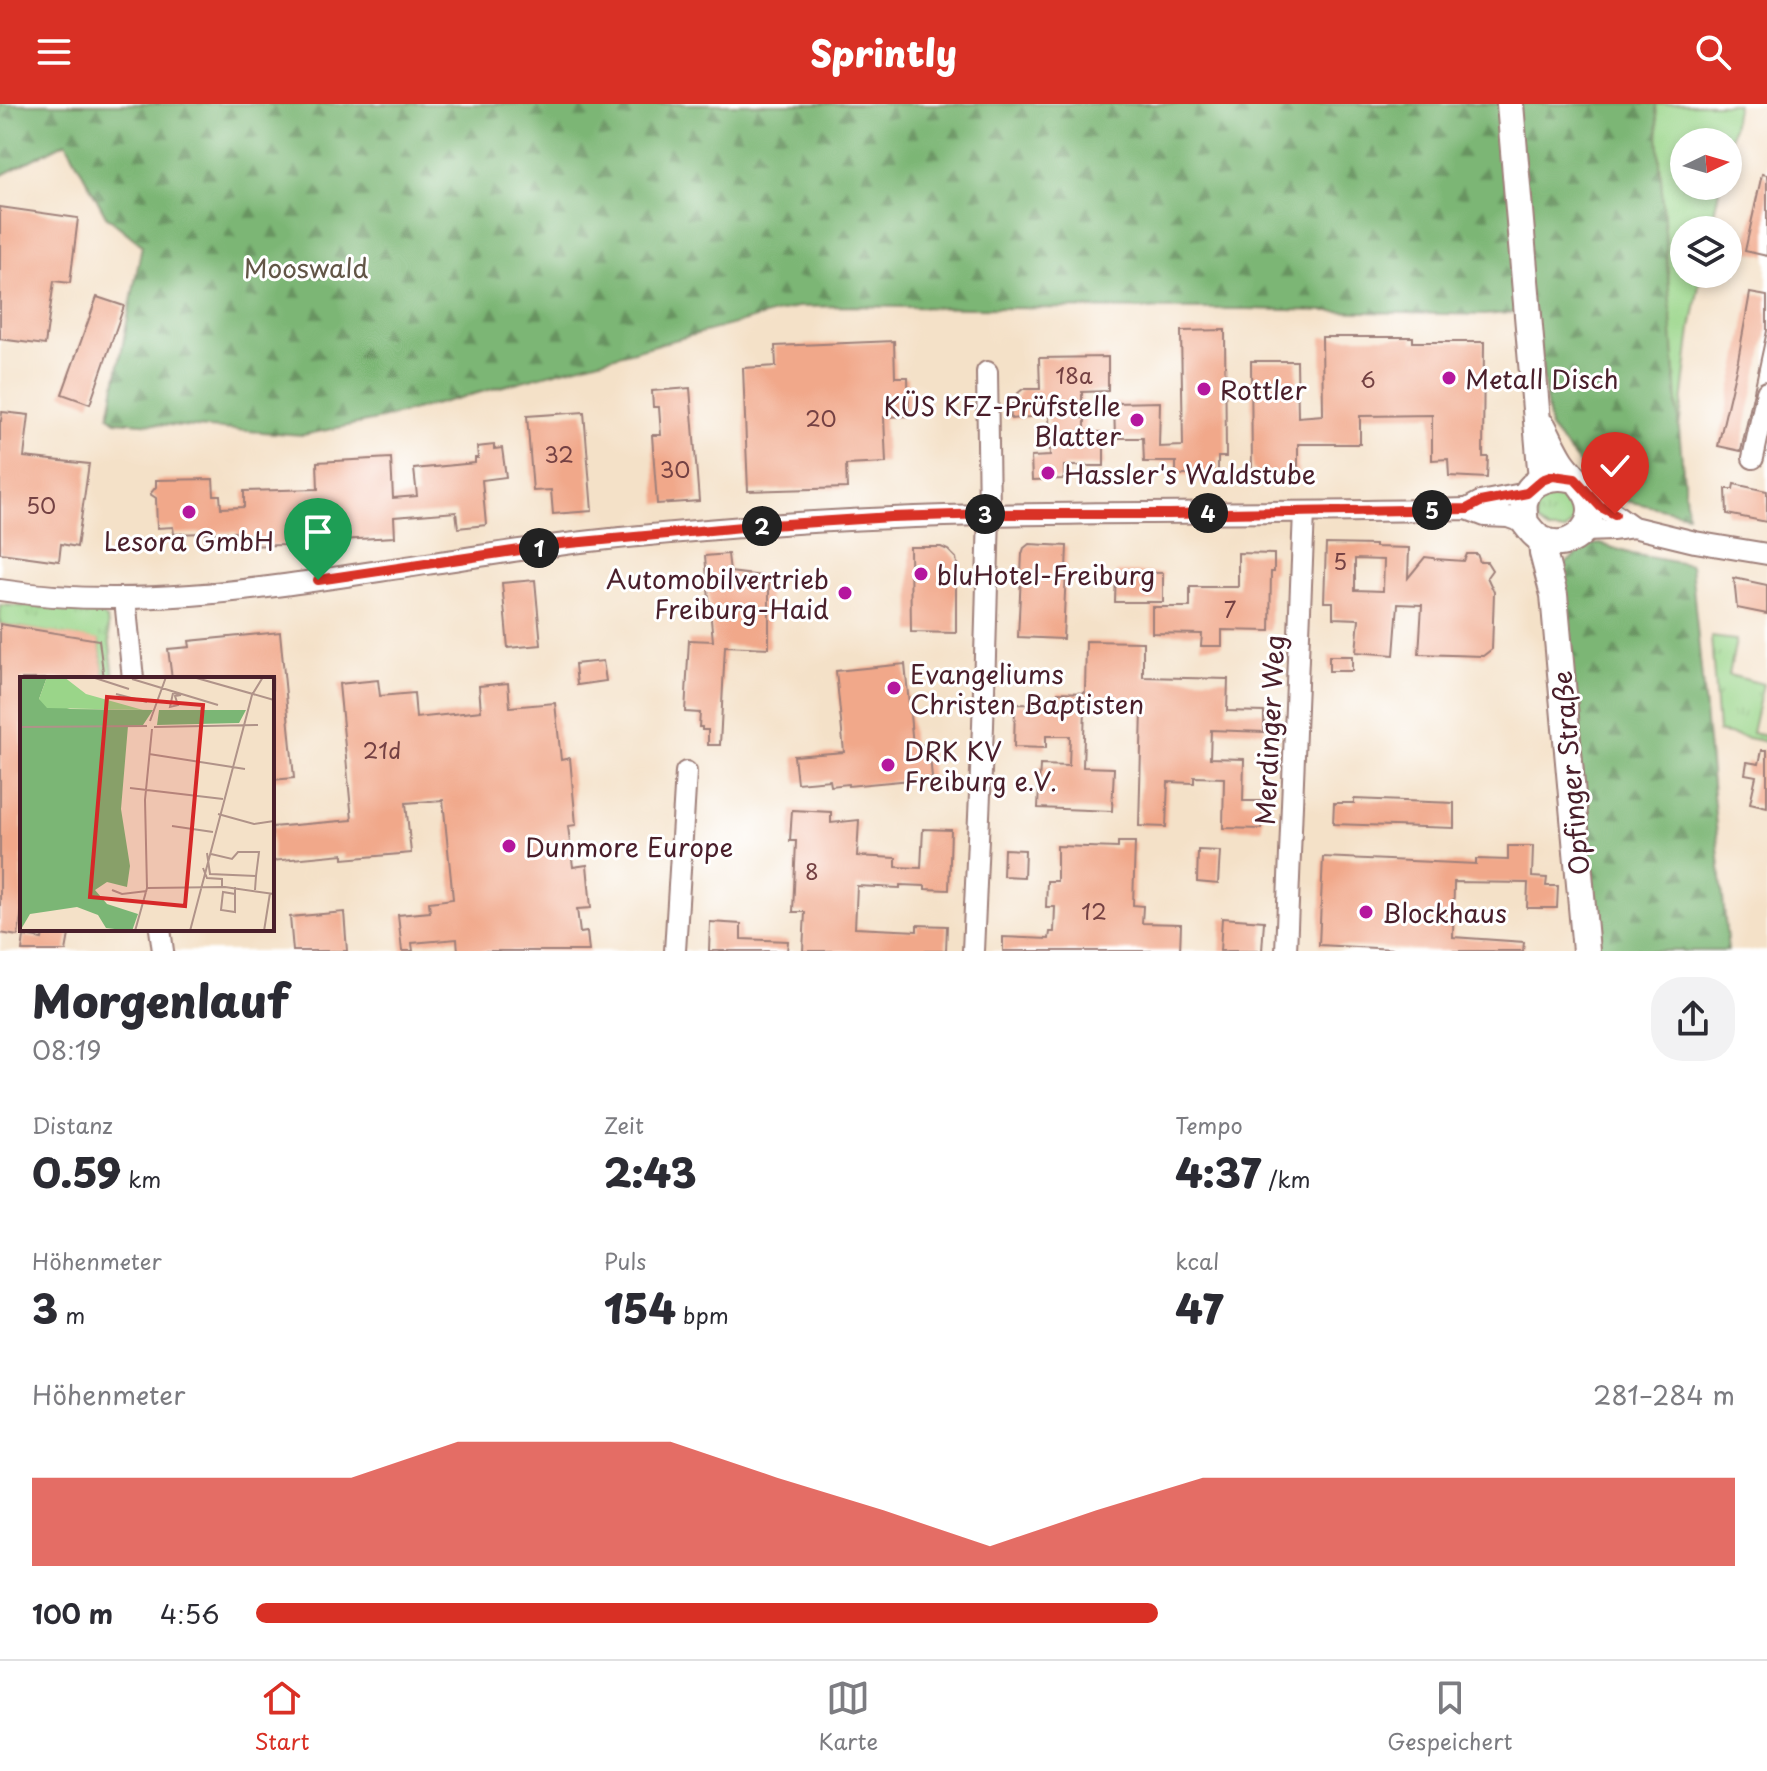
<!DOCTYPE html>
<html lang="de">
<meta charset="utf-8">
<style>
:root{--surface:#fff;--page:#f2f2f3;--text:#2b2b33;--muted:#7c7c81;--line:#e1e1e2;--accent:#d93025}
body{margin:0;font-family:"Playpen Sans",sans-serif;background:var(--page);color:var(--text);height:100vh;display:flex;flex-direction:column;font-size:30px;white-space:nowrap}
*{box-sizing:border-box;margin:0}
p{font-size:26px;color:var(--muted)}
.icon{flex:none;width:44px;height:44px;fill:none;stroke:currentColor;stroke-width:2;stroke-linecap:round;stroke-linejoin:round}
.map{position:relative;height:847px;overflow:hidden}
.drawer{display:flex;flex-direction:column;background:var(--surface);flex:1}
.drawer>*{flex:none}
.needle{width:52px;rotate:85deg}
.tools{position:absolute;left:1670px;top:24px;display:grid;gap:16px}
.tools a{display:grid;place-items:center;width:72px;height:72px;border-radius:50%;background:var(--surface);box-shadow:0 4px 12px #0003;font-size:40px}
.pin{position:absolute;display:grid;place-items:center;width:68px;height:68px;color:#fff;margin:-82px -34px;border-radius:50% 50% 50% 0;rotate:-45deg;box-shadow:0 0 8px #0007}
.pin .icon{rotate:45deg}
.km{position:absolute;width:40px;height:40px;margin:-20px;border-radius:50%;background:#222;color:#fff;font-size:22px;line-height:40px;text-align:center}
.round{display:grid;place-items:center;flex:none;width:84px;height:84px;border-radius:32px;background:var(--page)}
.overview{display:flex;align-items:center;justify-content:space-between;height:136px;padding:0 32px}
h1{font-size:44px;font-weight:800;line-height:60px}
.stats{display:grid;grid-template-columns:repeat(3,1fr);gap:12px;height:136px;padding:8px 32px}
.stats div{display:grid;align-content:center}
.stats b{font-size:40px;font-weight:800}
.stats small{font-size:22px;font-weight:400}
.stats p{font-size:22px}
.chart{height:224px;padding:16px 32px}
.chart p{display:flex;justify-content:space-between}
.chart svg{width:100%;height:144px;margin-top:8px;fill:var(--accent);opacity:.7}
ul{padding:0 32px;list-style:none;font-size:26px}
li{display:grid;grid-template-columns:128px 96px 1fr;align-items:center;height:60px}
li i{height:20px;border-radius:10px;background:var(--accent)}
header{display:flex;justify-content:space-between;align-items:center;height:104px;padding:0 32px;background:var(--accent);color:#fff;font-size:36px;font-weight:800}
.menu{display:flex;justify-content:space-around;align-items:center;height:112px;border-top:2px solid var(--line);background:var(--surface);font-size:22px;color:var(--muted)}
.menu a{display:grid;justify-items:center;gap:4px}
.menu .active{color:var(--accent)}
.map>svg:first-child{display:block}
.grass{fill:url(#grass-tufts);stroke:#727a5a;stroke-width:2}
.forest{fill:url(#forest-firs);stroke:#626a50;stroke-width:2}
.park{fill:#9ad589;stroke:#727a5a;stroke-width:2}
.building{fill:#f1a88a;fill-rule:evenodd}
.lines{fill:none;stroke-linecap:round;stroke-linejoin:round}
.minor-casing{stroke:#9f807a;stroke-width:24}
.major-casing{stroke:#9f807a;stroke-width:30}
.minor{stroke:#fff;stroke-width:20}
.major{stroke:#fff;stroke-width:26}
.route-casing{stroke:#fff;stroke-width:16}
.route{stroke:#d93025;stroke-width:10}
.poi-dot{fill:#b5179e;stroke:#fff;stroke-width:3}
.labels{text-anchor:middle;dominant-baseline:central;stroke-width:6;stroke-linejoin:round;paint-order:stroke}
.number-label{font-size:22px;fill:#744143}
.park-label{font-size:26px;fill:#625647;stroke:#fff}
.poi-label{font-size:26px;fill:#4a1f2b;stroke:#fff;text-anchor:start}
.street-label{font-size:26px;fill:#4a1f2b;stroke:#fff}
.inset-road{fill:none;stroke:#b09389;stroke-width:2}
.view{fill:#d62828;fill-opacity:0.15;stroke:#d62828;stroke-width:4}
.inset-edge{fill:none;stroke:#4a1f2b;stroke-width:4}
</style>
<header><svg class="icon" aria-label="menu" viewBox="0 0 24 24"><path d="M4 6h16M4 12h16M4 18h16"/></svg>Sprintly<svg class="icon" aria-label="search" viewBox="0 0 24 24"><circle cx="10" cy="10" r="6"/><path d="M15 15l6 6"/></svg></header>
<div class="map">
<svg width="1767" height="847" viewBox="0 0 1767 847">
<defs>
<pattern id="grass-tufts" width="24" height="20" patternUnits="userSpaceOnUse" patternTransform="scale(2)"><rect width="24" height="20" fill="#9ad589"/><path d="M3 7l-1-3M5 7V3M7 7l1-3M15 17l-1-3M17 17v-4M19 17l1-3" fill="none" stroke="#86b676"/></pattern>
<pattern id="forest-firs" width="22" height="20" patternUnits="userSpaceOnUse" patternTransform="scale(2)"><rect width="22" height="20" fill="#7bb675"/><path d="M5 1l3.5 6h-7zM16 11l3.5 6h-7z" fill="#679360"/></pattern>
</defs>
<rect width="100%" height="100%" fill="#fff"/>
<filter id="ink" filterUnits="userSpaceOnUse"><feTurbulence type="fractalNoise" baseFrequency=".0125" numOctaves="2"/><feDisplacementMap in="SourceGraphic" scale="16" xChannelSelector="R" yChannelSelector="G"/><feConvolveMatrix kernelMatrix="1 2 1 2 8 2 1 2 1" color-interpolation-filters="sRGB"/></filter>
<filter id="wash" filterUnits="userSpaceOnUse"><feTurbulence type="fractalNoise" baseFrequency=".006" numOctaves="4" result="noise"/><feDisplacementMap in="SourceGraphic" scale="32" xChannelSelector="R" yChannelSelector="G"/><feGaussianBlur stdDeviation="1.8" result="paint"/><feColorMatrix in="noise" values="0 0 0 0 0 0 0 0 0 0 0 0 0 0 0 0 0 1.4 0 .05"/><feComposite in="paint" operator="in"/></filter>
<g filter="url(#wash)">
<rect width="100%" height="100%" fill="#f4e1c8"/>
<!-- grass -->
<g class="grass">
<polygon points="1557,381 1576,390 1580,411 1565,427 1549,427 1537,418 1535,395"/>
<polygon points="0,501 95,506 107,515 114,575 104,575 99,537 0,520"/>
<polygon points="1711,533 1736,536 1729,571 1763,580 1752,629 1767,632 1767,638 1718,628"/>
</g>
<!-- forest -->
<g class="forest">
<polygon points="0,0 1656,0 1679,325 1687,410 1617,395 1603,389 1550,324 1534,207 1484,211 1249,205 969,204 848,202 797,203 381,315 303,331 116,317 109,312 142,141 106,112 66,38 0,72"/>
<polygon points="1601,440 1632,450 1691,461 1728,847 1597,847 1562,473 1565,460 1589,441"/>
</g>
<!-- park -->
<polygon class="park" points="1656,0 1737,0 1728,43 1728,38 1684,38 1684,82 1720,82 1710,126 1684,126 1684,170 1701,170 1691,225 1679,325"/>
<g id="blocks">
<!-- building -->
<g class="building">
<polygon points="1762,70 1767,71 1767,152 1745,147"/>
<polygon points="0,103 78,114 70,179 54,177 45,241 0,235"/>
<polygon points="1750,189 1767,192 1767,227 1741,347 1718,342 1738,256"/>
<polygon points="97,193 124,202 90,300 62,290"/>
<polygon points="1225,226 1226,353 1218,353 1218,372 1209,372 1209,375 1196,375 1196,371 1176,371 1176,358 1144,358 1143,334 1115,334 1114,299 1160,298 1159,343 1183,342 1181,227"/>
<polygon points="1322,233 1413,233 1413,238 1484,238 1483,353 1488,353 1487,374 1449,372 1448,355 1432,356 1432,311 1360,312 1360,340 1298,340 1298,374 1255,374 1255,366 1252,366 1251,257 1297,257 1298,313 1323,311"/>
<polygon points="894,237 895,273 908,273 909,312 884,313 886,359 846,361 847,384 748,387 743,264 776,262 775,242"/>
<polygon points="1108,253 1108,287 1082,288 1082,314 1085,314 1085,328 1104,328 1104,362 1064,362 1064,375 1032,376 1031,353 1050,352 1049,311 1011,315 1010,300 1014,300 1018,289 1023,285 1040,285 1039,254"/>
<polygon points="690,284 699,397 657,400 652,331 661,331 659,303 653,303 652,287"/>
<polygon points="2,308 29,311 24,353 89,360 77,443 61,440 59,457 0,449 0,317 1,317"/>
<polygon points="584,308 592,407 553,410 551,386 533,387 527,312"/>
<polygon points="494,341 494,345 502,344 506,373 482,376 486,421 458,424 456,408 394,413 395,433 321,437 321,433 286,434 286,441 238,442 237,428 174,430 173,423 157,424 156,394 150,390 156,383 156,376 213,375 214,391 220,391 221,404 244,403 244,387 318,385 317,358 391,354 393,394 417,392 414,365 475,359 475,354 478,354 477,343"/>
<polygon points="1734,380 1767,387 1767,418 1727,410 1726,385 1733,385"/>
<polygon points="1029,440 1067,442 1063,535 1018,533 1022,450 1024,444"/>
<path d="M1326,440L1375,441V443L1409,444L1408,474L1425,453L1433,454L1435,455L1464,457L1467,450H1477L1480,458H1487L1492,466L1487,473L1494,488L1492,545L1483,552L1419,550L1422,501L1398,500L1394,551L1356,548L1359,515L1333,514V498H1324ZM1355,455L1384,456L1383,487L1355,486Z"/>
<polygon points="910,443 941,443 948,446 956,454 958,465 956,469 956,529 911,528"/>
<polygon points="1238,449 1274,450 1274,468 1271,468 1270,527 1222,526 1222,542 1201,542 1202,530 1152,529 1152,503 1190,503 1190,483 1238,483"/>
<polygon points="728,450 730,468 769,473 769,544 725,542 720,641 708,641 708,626 702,626 702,623 699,623 700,609 685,608 689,536 713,537 705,452"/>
<polygon points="1116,468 1163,469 1163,498 1115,498"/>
<polygon points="1734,474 1767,481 1767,510 1737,504"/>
<polygon points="535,476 541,541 508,544 502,479"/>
<polygon points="0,520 99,536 104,575 22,575 22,807 18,832 0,829"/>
<polygon points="280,528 294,674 272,676 272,575 172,575 168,545 190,543 189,537"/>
<polygon points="1086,537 1143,538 1143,573 1228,575 1227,607 1264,608 1264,628 1211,626 1210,654 1244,655 1243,697 1263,697 1262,725 1223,724 1224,674 1194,673 1194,679 1168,678 1166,723 1139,722 1142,605 1085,603 1083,663 1114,664 1112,707 1038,704 1040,661 1069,662 1070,632 1046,632 1046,644 1014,643 1015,600 1058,601 1058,588 1085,589"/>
<rect x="1329" y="552" width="23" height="15"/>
<polygon points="603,557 606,577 577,581 575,560"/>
<polygon points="905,560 913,641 929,640 932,674 848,682 848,680 831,682 830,676 797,679 794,652 844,648 836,567"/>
<polygon points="378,576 380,592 414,589 416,614 481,607 479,582 508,579 510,603 555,599 561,656 570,654 576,721 568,722 573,763 587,761 591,804 577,805 580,829 587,828 589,847 458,847 457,835 412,839 413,847 402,847 398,811 430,808 429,798 453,795 443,696 406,699 411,749 343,755 343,750 272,757 272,723 352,716 339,580"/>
<polygon points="1762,646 1767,646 1767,703 1750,699 1756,672 1745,670 1747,658 1759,660"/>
<polygon points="1354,695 1454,699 1454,724 1333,720 1334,699 1354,699"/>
<polygon points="792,706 831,708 831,719 859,716 857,752 896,754 896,763 921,764 923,725 951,726 949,786 925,785 925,782 900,781 900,784 857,782 855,824 917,827 917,821 947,822 946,847 803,847 805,808 793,808 796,737 790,737"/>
<polygon points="1118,738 1135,738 1133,801 1143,802 1142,819 1181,820 1180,847 1003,847 1003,833 1049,835 1050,828 1054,828 1055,803 1046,803 1047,777 1057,777 1057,742 1118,744"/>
<polygon points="1508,742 1533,742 1532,773 1547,774 1546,782 1558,782 1557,804 1527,804 1528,779 1454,778 1453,833 1524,838 1523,847 1433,847 1319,841 1323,753 1476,760 1476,755 1508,756"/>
<polygon points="1004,745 1025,746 1024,773 1003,772"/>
<polygon points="1198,746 1220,747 1218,780 1197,778"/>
<polygon points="344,808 347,847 293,847 290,813"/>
<polygon points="1222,814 1264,817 1262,847 1220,847"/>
<polygon points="710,818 741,820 741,835 788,837 787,847 709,847"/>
<polygon points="44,825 70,825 66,847 22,847 24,832 42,835"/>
</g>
</g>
</g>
<g filter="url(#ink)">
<use href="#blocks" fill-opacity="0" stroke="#9f807a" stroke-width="2"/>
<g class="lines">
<!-- minor casing -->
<g class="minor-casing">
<g id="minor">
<polyline points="1753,354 1767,288"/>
<polyline points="1587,390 1601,403 1615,410 1633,423 1695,438 1767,450"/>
<polyline points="1467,405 1480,398 1527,389"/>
<polyline points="1583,427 1612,426 1633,423"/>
<path d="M0,486C142,508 285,481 426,460C470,454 514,446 558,441C619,433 681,428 742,423C983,403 1225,412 1467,405L1485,412L1508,413L1525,419"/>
<polyline points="125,495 133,575"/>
<polyline points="160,825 163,847"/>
<polyline points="675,847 686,668"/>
<polyline points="973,847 983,622 989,410 987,268"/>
<polyline points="1286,847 1304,408"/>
</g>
</g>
<!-- major casing -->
<g class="major-casing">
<g id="major">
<polyline points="1510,0 1542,376"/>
<path d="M1543,323C1549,334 1554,346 1561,357C1569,370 1586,382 1590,398C1596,424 1569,448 1543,436C1535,433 1530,425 1525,419C1524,412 1523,404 1524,398C1529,374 1555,370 1575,375"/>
<polyline points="1542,436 1543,449 1554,491 1586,847"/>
</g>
</g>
<!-- minor -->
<use href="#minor" class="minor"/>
<!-- major -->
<use href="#major" class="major"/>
</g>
</g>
<g class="lines" filter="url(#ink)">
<!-- route casing -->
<g class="route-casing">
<polyline id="route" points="318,476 560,440 742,423 891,413 989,410 1169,410 1467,405 1480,398 1527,389 1542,376 1553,372 1575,375 1601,403 1615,410"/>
</g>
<!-- route -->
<use href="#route" class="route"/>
</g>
<!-- markers -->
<g class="poi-dot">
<circle cx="1449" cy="274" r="8"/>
<circle cx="1204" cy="285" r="8"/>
<circle cx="1137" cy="316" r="8"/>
<circle cx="1048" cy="369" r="8"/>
<circle cx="189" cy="408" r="8"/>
<circle cx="921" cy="470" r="8"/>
<circle cx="845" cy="489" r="8"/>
<circle cx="894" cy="584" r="8"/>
<circle cx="888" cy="661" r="8"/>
<circle cx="509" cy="742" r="8"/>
<circle cx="1366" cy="808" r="8"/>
</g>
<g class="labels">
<!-- number labels -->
<g class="number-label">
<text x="1074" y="270">18a</text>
<text x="1368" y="274">6</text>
<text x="821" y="313">20</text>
<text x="559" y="349">32</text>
<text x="675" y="364">30</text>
<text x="41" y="400">50</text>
<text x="1340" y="456">5</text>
<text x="1230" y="504">7</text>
<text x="382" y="645">21d</text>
<text x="812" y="766">8</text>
<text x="1094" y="806">12</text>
</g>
<!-- park labels -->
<g class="park-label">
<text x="306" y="163">Mooswald</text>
</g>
<!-- poi labels -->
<g class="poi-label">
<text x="1465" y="274">Metall Disch</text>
<text x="1220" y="285">Rottler</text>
<text x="1121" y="301" text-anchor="end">KÜS KFZ-Prüfstelle<tspan x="1121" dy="30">Blatter</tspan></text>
<text x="1064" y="369">Hassler's Waldstube</text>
<text x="189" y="436" text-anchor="middle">Lesora GmbH</text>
<text x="937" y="470">bluHotel-Freiburg</text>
<text x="829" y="474" text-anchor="end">Automobilvertrieb<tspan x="829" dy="30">Freiburg-Haid</tspan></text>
<text x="910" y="569">Evangeliums<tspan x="910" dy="30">Christen Baptisten</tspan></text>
<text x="904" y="646">DRK KV<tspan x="904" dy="30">Freiburg e.V.</tspan></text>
<text x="525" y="742">Dunmore Europe</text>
<text x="1382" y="808">Blockhaus</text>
</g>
<!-- street labels -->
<g class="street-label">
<text transform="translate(1269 626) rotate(-87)">Merdinger Weg</text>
<text transform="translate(1570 669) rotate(-95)">Opfinger Straße</text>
</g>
</g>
<!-- overview -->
<g transform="translate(20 573)">
<rect width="254" height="254" fill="#f4e1c8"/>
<path d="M0,0H27L19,22L50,32L133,33L123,48L108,49L101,132L110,189L107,210L87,205L75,213L87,227L118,237L112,254L86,251L78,238L57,230L10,237L0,254ZM139,33H226L219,46L137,48Z" fill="#7bb675"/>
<path d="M27,0H44L66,17L123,33L27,31L19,22Z" fill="#9ad589"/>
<path class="inset-road" d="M72,0L109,12M173,0L254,23M112,2L198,28M153,16L161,18L155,19L158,28L150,30ZM96,17L127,25M130,44L146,0M0,50L127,49M134,50L238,48M129,77L225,92M110,111L203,122M198,137L234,147L254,144M152,149L193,155M187,176L190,197L236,199L235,213M191,177L212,182L218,175H239L236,199M183,191L187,201L202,202V210M127,211L205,210L254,217M92,213L102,217L127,214M215,217L203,215L201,233L215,235V210M37,254H84M115,254L127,211L125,123L132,52M170,254L232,18L243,0M244,254L250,216"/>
<path class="view" d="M87,20L183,28L165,229L70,220Z"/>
<rect width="254" height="254" class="inset-edge"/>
</g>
</svg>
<div class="tools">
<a><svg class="needle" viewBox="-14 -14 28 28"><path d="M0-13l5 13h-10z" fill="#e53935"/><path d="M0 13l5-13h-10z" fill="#7c7c81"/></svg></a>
<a><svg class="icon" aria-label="layers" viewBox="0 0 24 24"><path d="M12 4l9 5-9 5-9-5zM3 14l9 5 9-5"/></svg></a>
</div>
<div class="pin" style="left:318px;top:476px;background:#1e9e55"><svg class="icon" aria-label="arrive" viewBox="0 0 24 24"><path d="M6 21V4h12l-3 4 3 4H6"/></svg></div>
<div class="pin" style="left:1615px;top:410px;background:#d93025"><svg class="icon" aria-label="check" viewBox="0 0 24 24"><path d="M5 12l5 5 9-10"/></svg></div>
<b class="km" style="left:539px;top:444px">1</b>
<b class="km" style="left:762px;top:422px">2</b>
<b class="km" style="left:985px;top:410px">3</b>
<b class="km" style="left:1208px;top:409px">4</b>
<b class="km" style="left:1432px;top:406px">5</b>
</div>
<section class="drawer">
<div class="overview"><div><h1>Morgenlauf</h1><p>08:19</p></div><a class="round"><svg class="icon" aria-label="share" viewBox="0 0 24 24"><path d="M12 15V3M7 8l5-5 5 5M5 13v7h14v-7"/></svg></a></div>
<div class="stats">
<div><p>Distanz</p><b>0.59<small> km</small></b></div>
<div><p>Zeit</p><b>2:43</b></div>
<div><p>Tempo</p><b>4:37<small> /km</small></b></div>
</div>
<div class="stats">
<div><p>Höhenmeter</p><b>3<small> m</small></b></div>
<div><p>Puls</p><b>154<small> bpm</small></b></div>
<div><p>kcal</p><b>47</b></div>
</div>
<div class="chart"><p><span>Höhenmeter</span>281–284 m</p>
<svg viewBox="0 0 160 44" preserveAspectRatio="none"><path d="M0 44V17L10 17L20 17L30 17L40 6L50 6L60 6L70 17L80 27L90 38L100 27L110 17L120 17L130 17L140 17L150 17L160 17V44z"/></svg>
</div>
<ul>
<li><b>100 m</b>4:56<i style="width:61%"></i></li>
</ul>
</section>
<nav class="menu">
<a class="active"><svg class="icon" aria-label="home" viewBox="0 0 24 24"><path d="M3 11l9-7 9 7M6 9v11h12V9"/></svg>Start</a>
<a><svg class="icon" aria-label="map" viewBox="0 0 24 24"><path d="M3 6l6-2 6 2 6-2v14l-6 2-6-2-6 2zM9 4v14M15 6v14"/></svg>Karte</a>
<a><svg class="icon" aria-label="saved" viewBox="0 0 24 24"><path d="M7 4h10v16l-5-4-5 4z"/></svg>Gespeichert</a>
</nav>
